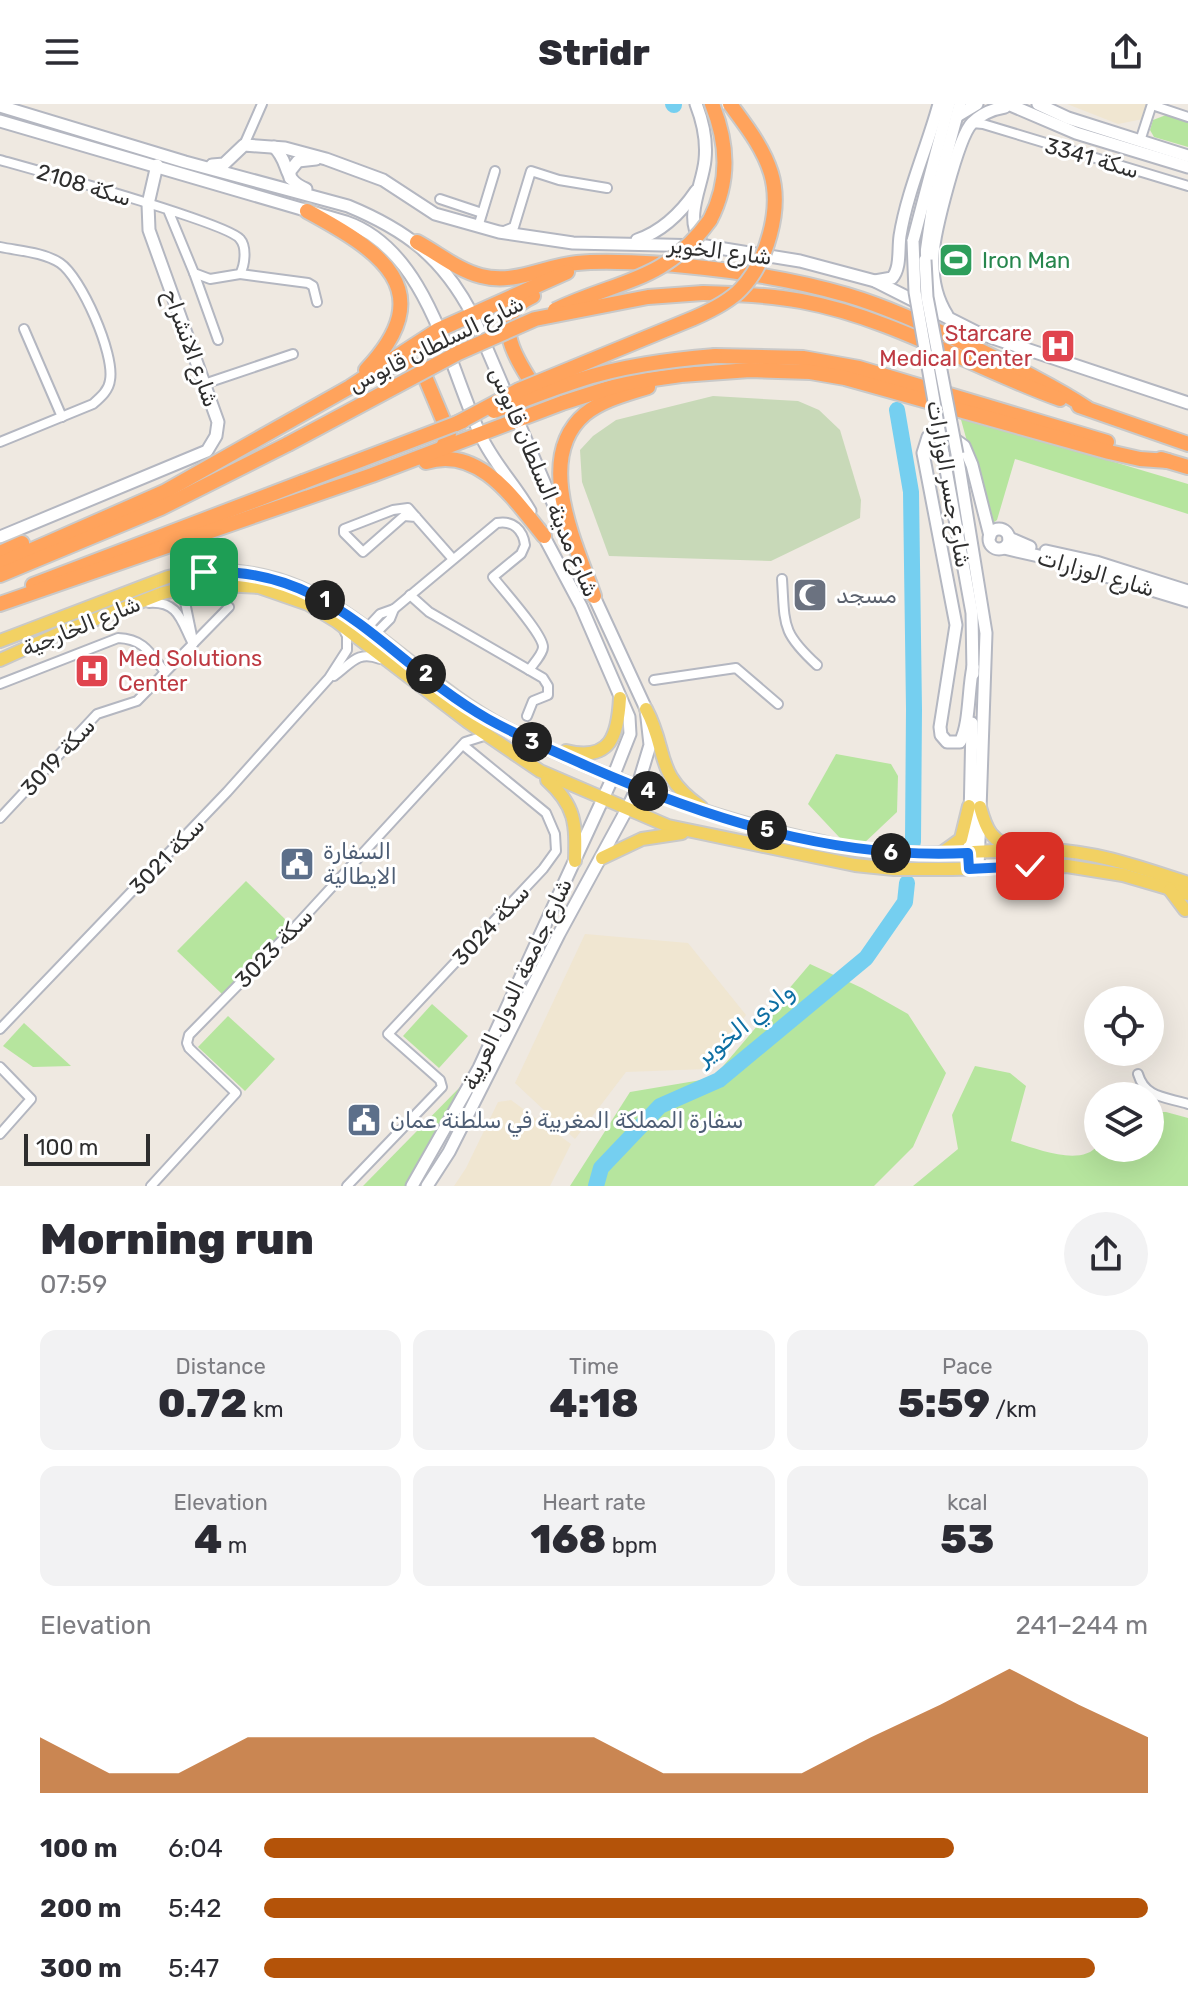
<!DOCTYPE html>
<meta charset="utf-8">
<style>
:root{--surface:#fff;--page:#f2f2f3;--text:#2b2b33;--muted:#7c7c81;--accent:#b45309}
body{margin:0;font-family:Rubik,Vazirmatn,sans-serif;background:var(--page);color:var(--text);height:100vh;display:flex;flex-direction:column;font-size:30px;white-space:nowrap}
*{box-sizing:border-box;margin:0}
p{font-size:26px;color:var(--muted)}
.icon{flex:none;width:44px;height:44px;fill:none;stroke:currentColor;stroke-width:2;stroke-linecap:round;stroke-linejoin:round}
.map{position:relative;height:1082px;overflow:hidden}
.side{display:flex;flex-direction:column;background:var(--surface);flex:1}
.side>*{flex:none}
.tools{position:absolute;left:1084px;top:882px;display:grid;gap:16px}
.tools a{display:grid;place-items:center;width:80px;height:80px;border-radius:50%;background:var(--surface);box-shadow:0 8px 32px #0002;font-size:40px}
.scale{position:absolute;left:24px;bottom:20px;width:126px;box-sizing:border-box;padding-left:8px;border:4px solid #2e2e2e;border-top:0;font-size:22px;line-height:28px;white-space:nowrap;color:#2e2e2e;-webkit-text-stroke:6px #fff;paint-order:stroke}
.pin{position:absolute;display:grid;place-items:center;width:68px;height:68px;color:#fff;margin:-34px;border-radius:16px;box-shadow:0 4px 12px #0006}
.km{position:absolute;width:40px;height:40px;margin:-20px;border-radius:50%;background:#222;color:#fff;font-size:22px;line-height:40px;text-align:center}
.round{display:grid;place-items:center;flex:none;width:84px;height:84px;border-radius:42px;background:var(--page)}
.overview{display:flex;align-items:center;justify-content:space-between;height:136px;padding:0 40px}
h1{font-size:44px;font-weight:800;line-height:60px}
.stats{display:grid;grid-template-columns:repeat(3,1fr);gap:12px;height:136px;padding:8px 40px}
.stats div{display:grid;align-content:center;border-radius:16px;background:var(--page);text-align:center}
.stats b{font-size:40px;font-weight:800}
.stats small{font-size:22px;font-weight:400}
.stats p{font-size:22px}
.chart{height:224px;padding:16px 40px}
.chart p{display:flex;justify-content:space-between}
.chart svg{width:100%;height:144px;margin-top:8px;fill:var(--accent);opacity:.7}
ul{padding:0 40px;list-style:none;font-size:26px}
li{display:grid;grid-template-columns:128px 96px 1fr;align-items:center;height:60px}
li i{height:20px;border-radius:10px;background:var(--accent)}
header{display:flex;justify-content:space-between;align-items:center;height:104px;padding:0 40px;background:var(--surface);font-size:36px;font-weight:800}
.map>svg:first-child{display:block}
.education{fill:#f0e6d1}
.green{fill:#b6e59e}
.cemetery{fill:#c8d9b8}
.lines{fill:none;stroke-linecap:round;stroke-linejoin:round}
.river{stroke:#75cff0;stroke-width:16}
.street-casing{stroke:#b4b7c1;stroke-width:12}
.secondary-casing{stroke:#b4b7c1;stroke-width:15}
.primary-casing{stroke:#c9c9c9;stroke-width:16}
.highway-casing{stroke:#c9c9c9;stroke-width:18}
.street{stroke:#fff;stroke-width:8}
.secondary{stroke:#fff;stroke-width:11}
.primary{stroke:#f2d163;stroke-width:12}
.highway{stroke:#ffa35c;stroke-width:14}
.secondary-bridge-casing{stroke:#b4b7c1;stroke-width:15;stroke-linecap:butt}
.highway-bridge-casing{stroke:#c9c9c9;stroke-width:18;stroke-linecap:butt}
.secondary-bridge{stroke:#fff;stroke-width:11}
.highway-bridge{stroke:#ffa35c;stroke-width:14}
.route-casing{stroke:#fff;stroke-width:16}
.route{stroke:#1a73e8;stroke-width:10}
.labels{text-anchor:middle;dominant-baseline:central;stroke-width:6;stroke-linejoin:round;paint-order:stroke}
.street-label{font-size:22px;fill:#2e2e2e;stroke:#fff}
.leisure-label{font-size:22px;fill:#27864d;stroke:#fff;text-anchor:start}
.health-label{font-size:22px;fill:#be3a42;stroke:#fff;text-anchor:end}
.worship-label{font-size:22px;fill:#5b616d;stroke:#fff;text-anchor:start}
.service-label{font-size:22px;fill:#4e5e75;stroke:#fff;text-anchor:start}
.water-label{font-size:24px;font-style:italic;fill:#0d6fa3;stroke:#fff}
</style>
<header><svg class="icon" aria-label="menu" viewBox="0 0 24 24"><path d="M4 6h16M4 12h16M4 18h16"/></svg>Stridr<svg class="icon" aria-label="share" viewBox="0 0 24 24"><path d="M12 15V3M7 8l5-5 5 5M5 13v7h14v-7"/></svg></header>
<div class="map">
<svg width="1188" height="1082" viewBox="0 0 1188 1082">
<rect width="100%" height="100%" fill="#efe9e1"/>
<!-- education -->
<g class="education">
<polygon points="1067,0 1148,0 1143,15 1118,20"/>
<polygon points="585,830 688,839 746,911 706,965 626,968 575,1035 515,979"/>
<polygon points="511,996 571,1040 550,1082 454,1082 466,1064 498,998"/>
</g>
<!-- green -->
<g class="green">
<polygon points="1166,11 1188,18 1188,43 1154,33 1150,26 1153,16"/>
<polygon points="960,312 1188,380 1188,410 1015,355 997,416 990,421"/>
<polygon points="836,650 891,660 898,672 897,708 862,741 840,734 808,700"/>
<polygon points="246,777 290,820 222,890 177,847"/>
<polygon points="810,860 862,884 908,910 946,969 913,1043 874,1082 570,1082 630,988 713,974"/>
<polygon points="432,900 468,932 439,964 403,932"/>
<polygon points="228,912 275,955 245,987 198,943"/>
<polygon points="24,919 71,962 33,963 3,942"/>
<path d="M975,962L1010,969L1026,982L1011,1037C1035,1044 1081,1064 1098,1041V1044H1150V1008H1166L1188,1014V1082H913L958,1045L952,1011Z"/>
<polygon points="463,980 405,1082 363,1082"/>
</g>
<!-- cemetery -->
<polygon class="cemetery" points="713,292 798,297 819,306 840,326 861,396 860,414 771,457 609,452 582,378 580,346 593,332 616,316"/>
<g class="lines">
<!-- river -->
<g class="river">
<polyline points="673,0 674,1"/>
<polyline points="897,306 911,388 914,605 913,738"/>
<polyline points="596,1082 601,1064 660,1002 719,976 866,854 905,798 907,779"/>
</g>
<!-- street casing -->
<g class="street-casing">
<g id="street">
<polyline points="1152,1 1188,13"/>
<polyline points="972,19 983,20 1188,82"/>
<polyline points="1140,37 1152,0"/>
<polyline points="244,41 262,0"/>
<path d="M0,56C32,65 228,119 240,135C247,143 245,161 240,170L210,175L194,169L168,106"/>
<polyline points="440,95 482,109"/>
<polyline points="478,123 495,67"/>
<polyline points="504,127 514,123 531,67 559,76 607,84"/>
<path d="M0,143C19,147 43,148 60,159C81,173 115,250 110,276C109,286 101,293 93,300L0,338"/>
<polyline points="194,169 218,236"/>
<polyline points="240,170 308,179 313,182 317,198"/>
<polyline points="24,225 62,313"/>
<polyline points="204,280 293,250"/>
<polyline points="416,413 404,412 363,448 344,429 344,425 393,406 408,404 452,454"/>
<path d="M782,475C785,521 781,528 817,561"/>
<polyline points="410,491 429,508 543,574 548,582 548,591 533,597 527,612"/>
<path d="M149,499C179,497 181,517 193,540"/>
<path d="M366,525L380,510L394,505L497,419C513,416 523,426 525,441L521,450L493,473C502,485 543,530 543,543C543,550 533,560 529,566"/>
<polyline points="374,531 390,515 394,505"/>
<polyline points="192,532 185,498 191,490 203,484"/>
<path d="M334,572C351,560 357,546 380,555"/>
<polyline points="654,576 736,564 778,600"/>
<path d="M0,580L118,534C144,535 150,549 165,568"/>
<polyline points="0,714 97,610 137,597 229,503"/>
<polyline points="0,925 227,688 329,574 347,546 347,532 344,526"/>
<polyline points="0,963 31,995 0,1030"/>
<path d="M1138,970C1145,994 1166,993 1188,1000"/>
<polyline points="151,1082 236,989 189,944 187,939 189,931 295,823 465,638 487,631"/>
<polyline points="347,1082 442,983 440,976 388,930 543,765 556,747 555,730 546,709 463,641"/>
</g>
</g>
<!-- secondary casing -->
<g class="secondary-casing">
<g id="secondary">
<path d="M696,0C703,18 707,37 705,56C703,80 684,113 700,135"/>
<polyline points="1008,0 1076,29 1188,63"/>
<polyline points="1038,0 1068,14 1188,52"/>
<path d="M0,2L185,58L348,102C406,126 442,153 472,210L565,427"/>
<polyline points="957,12 977,0"/>
<path d="M0,17L346,118C427,146 448,260 480,330C493,359 514,379 530,407"/>
<path d="M274,43C291,59 281,75 306,85"/>
<polyline points="212,61 224,60 244,41 285,44 326,55 383,76 435,110 499,128 573,139 706,142 800,157 875,177 978,229 1188,299"/>
<polyline points="290,74 290,67 298,57 316,55"/>
<path d="M637,136C663,127 681,109 696,87"/>
<polyline points="913,137 949,0"/>
<polyline points="925,156 933,100 960,0"/>
<path d="M875,177L892,174C901,164 898,146 900,132C907,88 927,44 939,0"/>
<path d="M947,211C936,194 932,172 933,151C934,129 958,33 972,19C981,10 993,5 1005,3"/>
<polyline points="943,349 972,509 973,570"/>
<polyline points="957,350 986,529 978,765"/>
<circle cx="999" cy="435" r="10"/>
<polyline points="0,433 207,347 216,332 218,318 149,126 148,100 157,61"/>
<polyline points="1009,434 1030,443"/>
<polyline points="1004,444 1043,453 1188,497"/>
<polyline points="1046,447 1096,458 1188,487"/>
<path d="M973,563C968,584 970,621 960,638H947L941,631L940,623L956,521L923,349L928,333C940,326 954,334 964,342L972,361L990,432"/>
<polyline points="969,765 972,619"/>
<polyline points="412,1082 479,964 613,673 630,630 629,613 581,502 540,425"/>
<polyline points="427,1082 449,1048 559,830 627,705 637,684 650,641 646,605 591,486"/>
</g>
</g>
<!-- primary casing -->
<g class="primary-casing">
<g id="primary">
<path d="M0,537L168,473C298,444 361,525 456,593C482,612 511,628 540,641C629,682 711,714 807,735C825,738 843,744 860,746C923,754 985,745 1047,746C1096,747 1142,764 1188,779"/>
<polyline points="0,556 60,529 163,489 203,480 259,483 308,500 336,517 468,618 540,667 668,722 855,761 894,765 952,765 1067,762 1123,771 1188,790"/>
<path d="M646,605C669,648 653,669 701,703"/>
<path d="M566,647C611,658 618,631 620,594"/>
<path d="M547,676C576,702 576,720 575,757"/>
<path d="M980,703C986,725 991,738 1016,744"/>
<polyline points="943,748 961,735 969,702"/>
<polyline points="602,754 642,735 682,729"/>
<polyline points="1170,786 1185,806"/>
</g>
</g>
<!-- highway casing -->
<g class="highway-casing">
<g id="highway">
<path d="M307,107C379,146 442,186 366,266"/>
<path d="M710,116C730,77 728,40 712,0"/>
<path d="M417,138C439,150 458,166 481,172C514,181 545,162 577,159C605,156 657,159 686,162C739,167 795,176 847,191C891,204 934,225 975,244C1014,263 1052,281 1087,304"/>
<path d="M703,189C736,190 769,191 801,197C893,214 973,264 1060,295"/>
<path d="M533,192C484,214 520,259 539,291"/>
<polyline points="715,252 803,254 859,264 1107,338"/>
<path d="M387,264C400,259 413,257 423,268L449,330L442,345"/>
<polyline points="1079,302 1188,340"/>
<polyline points="1161,355 1188,363"/>
<path d="M426,358C480,341 515,397 544,432"/>
<polyline points="0,449 22,439"/>
<polyline points="0,460 164,388 350,283 438,226 567,168"/>
<polyline points="0,471 161,404 288,340"/>
<polyline points="33,481 303,378"/>
<path d="M594,492C576,441 533,354 585,310C602,296 626,290 648,283"/>
<polyline points="0,500 372,371 562,299 625,279 681,271 750,266 810,268 845,274 1109,348 1140,355 1168,357"/>
</g>
</g>
<!-- street -->
<use href="#street" class="street"/>
<!-- secondary -->
<use href="#secondary" class="secondary"/>
<!-- primary -->
<use href="#primary" class="primary"/>
<!-- highway -->
<use href="#highway" class="highway"/>
<!-- secondary-bridge casing -->
<g class="secondary-bridge-casing">
<g id="secondary-bridge">
<polyline points="913,137 915,188 943,349"/>
<polyline points="925,156 927,193 957,350"/>
</g>
</g>
<!-- highway-bridge casing -->
<g class="highway-bridge-casing">
<g id="highway-bridge">
<path d="M555,206C620,175 664,179 710,116"/>
<path d="M494,307C521,297 548,286 576,277C621,262 668,256 715,252"/>
<path d="M456,320L519,286L694,214C710,207 729,198 741,185C767,158 782,105 771,69C763,43 746,22 730,0"/>
<polyline points="288,340 458,249 535,215 648,193 703,189"/>
<polyline points="303,378 463,317"/>
</g>
</g>
<!-- secondary-bridge -->
<use href="#secondary-bridge" class="secondary-bridge"/>
<!-- highway-bridge -->
<use href="#highway-bridge" class="highway-bridge"/>
</g>
<g class="lines">
<!-- route casing -->
<g class="route-casing">
<path id="route" d="M204,468C334,462 387,558 488,615C520,633 554,647 587,662C707,715 836,756 968,749L969,765L1030,762"/>
</g>
<!-- route -->
<use href="#route" class="route"/>
</g>
<!-- icons -->
<defs>
<g id="stadium-square" transform="scale(1.8)"><rect x="-9" y="-9" width="18" height="18" rx="4" fill="#2e9e5b" stroke="#fff"/><path d="M0-5a6.5 5 0 1 0 0 10a6.5 5 0 1 0 0-10ZM-3.5-1.8h7v3.6h-7Z" fill="#fff"/></g>
<g id="hospital-square" transform="scale(1.8)"><rect x="-9" y="-9" width="18" height="18" rx="4" fill="#e0444e" stroke="#fff"/><path d="M-5-5h3v3.5h4V-5h3V5h-3V1.5h-4V5h-3Z" fill="#fff"/></g>
<g id="mosque-square" transform="scale(1.8)"><rect x="-9" y="-9" width="18" height="18" rx="4" fill="#6b7280" stroke="#fff"/><path d="M3.5-4.9A6 6 0 1 0 3.5 4.9A5 5 0 1 1 3.5-4.9Z" fill="#fff"/></g>
<g id="civic-square" transform="scale(1.8)"><rect x="-9" y="-9" width="18" height="18" rx="4" fill="#5c6f8a" stroke="#fff"/><path d="M-.6-6.5H3V-4.5H.6V-3L4-1V1h2V6H-6V1h2V-1L-.6-3ZM-1.2 2.5V6h2.4V2.5Z" fill="#fff"/></g>
</defs>
<g fill-rule="evenodd">
<use href="#stadium-square" x="956" y="156"/>
<use href="#hospital-square" x="1058" y="242"/>
<use href="#mosque-square" x="810" y="491"/>
<use href="#hospital-square" x="92" y="567"/>
<use href="#civic-square" x="297" y="760"/>
<use href="#civic-square" x="364" y="1016"/>
</g>
<g class="labels">
<!-- street labels -->
<g class="street-label">
<text transform="translate(1092 54) rotate(16)">سكة 3341</text>
<text transform="translate(84 81) rotate(17)">سكة 2108</text>
<text transform="translate(720 147) rotate(7)">شارع الخوير</text>
<text transform="translate(436 240) rotate(-26)">شارع السلطان قابوس</text>
<text transform="translate(191 244) rotate(70)">شارع الانشراح</text>
<text transform="translate(544 378) rotate(67)">شارع مدينة السلطان قابوس</text>
<text transform="translate(949 380) rotate(80)">شارع جسر الوزارات</text>
<text transform="translate(1096 469) rotate(16)">شارع الوزارات</text>
<text transform="translate(81 522) rotate(-22)">شارع الخارجية</text>
<text transform="translate(58 653) rotate(-47)">سكة 3019</text>
<text transform="translate(167 752) rotate(-46)">سكة 3021</text>
<text transform="translate(491 821) rotate(-47)">سكة 3024</text>
<text transform="translate(274 844) rotate(-46)">سكة 3023</text>
<text transform="translate(517 880) rotate(-65)">شارع جامعة الدول العربية</text>
</g>
<!-- leisure labels -->
<g class="leisure-label">
<text x="982" y="156">Iron Man</text>
</g>
<!-- health labels -->
<g class="health-label">
<text x="1032" y="229">Starcare<tspan x="1032" dy="25">Medical Center</tspan></text>
<text x="118" y="554" text-anchor="start">Med Solutions<tspan x="118" dy="25">Center</tspan></text>
</g>
<!-- worship labels -->
<g class="worship-label">
<text x="836" y="491">مسجد</text>
</g>
<!-- service labels -->
<g class="service-label">
<text x="323" y="747">السفارة<tspan x="323" dy="25">الايطالية</tspan></text>
<text x="390" y="1016">سفارة المملكة المغربية في سلطنة عمان</text>
</g>
<!-- water labels -->
<g class="water-label">
<text transform="translate(745 920) rotate(-38)">وادي الخوير</text>
</g>
</g>
</svg>
<div class="tools">
<a><svg class="icon" aria-label="locate" viewBox="0 0 24 24"><circle cx="12" cy="12" r="6"/><path d="M12 2v4M12 18v4M2 12h4M18 12h4"/></svg></a>
<a><svg class="icon" aria-label="layers" viewBox="0 0 24 24"><path d="M12 4l9 5-9 5-9-5zM3 14l9 5 9-5"/></svg></a>
</div>
<div class="scale">100 m</div>
<div class="pin" style="left:204px;top:468px;background:#1e9e55"><svg class="icon" aria-label="arrive" viewBox="0 0 24 24"><path d="M6 21V4h12l-3 4 3 4H6"/></svg></div>
<div class="pin" style="left:1030px;top:762px;background:#d93025"><svg class="icon" aria-label="check" viewBox="0 0 24 24"><path d="M5 12l5 5 9-10"/></svg></div>
<b class="km" style="left:325px;top:496px">1</b>
<b class="km" style="left:426px;top:570px">2</b>
<b class="km" style="left:532px;top:638px">3</b>
<b class="km" style="left:648px;top:687px">4</b>
<b class="km" style="left:767px;top:726px">5</b>
<b class="km" style="left:891px;top:749px">6</b>
</div>
<section class="side">
<div class="overview"><div><h1>Morning run</h1><p>07:59</p></div><a class="round"><svg class="icon" aria-label="share" viewBox="0 0 24 24"><path d="M12 15V3M7 8l5-5 5 5M5 13v7h14v-7"/></svg></a></div>
<div class="stats">
<div><p>Distance</p><b>0.72<small> km</small></b></div>
<div><p>Time</p><b>4:18</b></div>
<div><p>Pace</p><b>5:59<small> /km</small></b></div>
</div>
<div class="stats">
<div><p>Elevation</p><b>4<small> m</small></b></div>
<div><p>Heart rate</p><b>168<small> bpm</small></b></div>
<div><p>kcal</p><b>53</b></div>
</div>
<div class="chart"><p><span>Elevation</span>241–244 m</p>
<svg viewBox="0 0 160 44" preserveAspectRatio="none"><path d="M0 44V27L10 38L20 38L30 27L40 27L50 27L60 27L70 27L80 27L90 38L100 38L110 38L120 27L130 17L140 6L150 17L160 27V44z"/></svg>
</div>
<ul>
<li><b>100 m</b>6:04<i style="width:78%"></i></li>
<li><b>200 m</b>5:42<i style="width:100%"></i></li>
<li><b>300 m</b>5:47<i style="width:94%"></i></li>
</ul>
</section>
